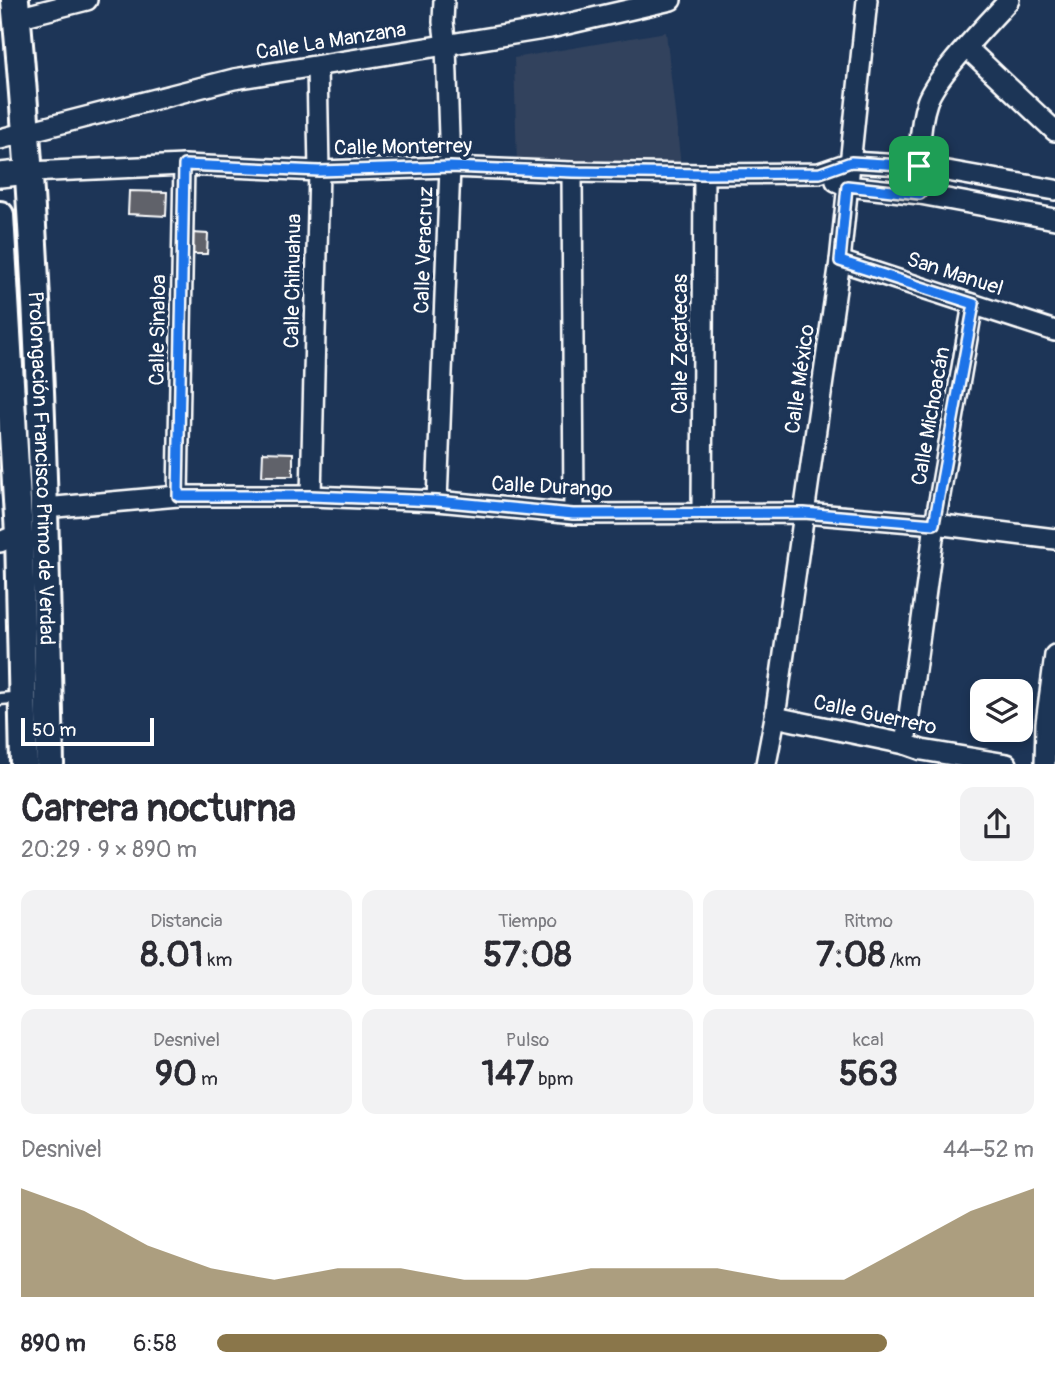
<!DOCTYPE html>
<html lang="es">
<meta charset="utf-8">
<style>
:root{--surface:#fff;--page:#f2f2f3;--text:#2b2b33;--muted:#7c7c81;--accent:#8a764a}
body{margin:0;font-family:Pangolin,sans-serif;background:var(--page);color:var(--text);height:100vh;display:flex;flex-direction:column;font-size:26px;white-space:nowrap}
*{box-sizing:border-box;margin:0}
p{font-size:23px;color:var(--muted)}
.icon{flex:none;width:38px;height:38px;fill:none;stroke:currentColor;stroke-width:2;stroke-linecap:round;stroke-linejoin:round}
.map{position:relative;height:764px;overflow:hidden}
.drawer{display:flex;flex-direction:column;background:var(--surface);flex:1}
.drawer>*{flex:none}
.fabs{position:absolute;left:970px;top:679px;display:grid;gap:14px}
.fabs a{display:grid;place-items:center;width:63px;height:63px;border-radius:14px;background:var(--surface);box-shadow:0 4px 10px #0003;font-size:35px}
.scale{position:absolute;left:21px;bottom:18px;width:133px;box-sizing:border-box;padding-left:7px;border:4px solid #fff;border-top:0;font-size:19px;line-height:24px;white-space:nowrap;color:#fff;-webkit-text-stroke:5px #1d3557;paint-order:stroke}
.pin{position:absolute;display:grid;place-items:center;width:60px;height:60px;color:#fff;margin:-30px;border-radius:14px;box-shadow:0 4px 10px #0006}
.round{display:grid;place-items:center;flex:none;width:74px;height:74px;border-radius:14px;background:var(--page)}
.overview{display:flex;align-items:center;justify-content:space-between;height:119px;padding:0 21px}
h1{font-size:38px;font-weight:700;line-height:52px}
.stats{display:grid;grid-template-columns:repeat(3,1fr);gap:10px;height:119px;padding:7px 21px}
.stats div{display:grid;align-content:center;border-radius:14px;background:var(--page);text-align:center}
.stats b{font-size:35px;font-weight:700}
.stats small{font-size:19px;font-weight:400}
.stats p{font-size:19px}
.chart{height:196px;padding:14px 21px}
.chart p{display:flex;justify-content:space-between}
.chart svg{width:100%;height:126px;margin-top:7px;fill:var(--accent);opacity:.7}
ul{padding:0 21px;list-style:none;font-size:23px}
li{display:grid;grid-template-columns:112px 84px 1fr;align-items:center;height:52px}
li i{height:18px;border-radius:9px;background:var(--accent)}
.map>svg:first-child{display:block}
.built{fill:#31425d}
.building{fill:#61626b;stroke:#fff;stroke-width:2}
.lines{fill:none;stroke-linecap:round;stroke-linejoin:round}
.service-casing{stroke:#fff;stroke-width:15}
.minor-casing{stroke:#fff;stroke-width:24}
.tertiary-casing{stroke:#fff;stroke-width:28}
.secondary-casing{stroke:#fff;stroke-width:32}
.service{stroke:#1d3557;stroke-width:10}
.minor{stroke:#1d3557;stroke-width:19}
.tertiary{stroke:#1d3557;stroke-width:23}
.secondary{stroke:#1d3557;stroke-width:26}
.route-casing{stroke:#fff;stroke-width:14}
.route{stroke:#1a73e8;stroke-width:9}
.labels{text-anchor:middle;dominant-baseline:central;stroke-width:7;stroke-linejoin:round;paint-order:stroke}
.street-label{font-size:21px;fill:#fff;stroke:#1d3557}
</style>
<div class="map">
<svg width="1055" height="764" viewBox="0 0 1055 764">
<rect width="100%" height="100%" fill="#1d3557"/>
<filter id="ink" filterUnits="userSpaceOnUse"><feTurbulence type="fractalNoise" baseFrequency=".0143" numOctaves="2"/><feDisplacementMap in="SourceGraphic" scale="14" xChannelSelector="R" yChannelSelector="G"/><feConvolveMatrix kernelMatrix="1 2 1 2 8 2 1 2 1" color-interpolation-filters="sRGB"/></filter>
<g filter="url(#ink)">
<!-- built -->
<polygon class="built" points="666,32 681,166 517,166 514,58"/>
<!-- building -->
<g class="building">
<polygon points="129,191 167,192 166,216 128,214"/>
<polygon points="192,233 208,234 207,254 192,254"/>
<polygon points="263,452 293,453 293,476 262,476"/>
</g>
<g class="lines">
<!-- service casing -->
<g class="service-casing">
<polyline id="service" points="0,699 23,697"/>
</g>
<!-- minor casing -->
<g class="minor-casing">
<g id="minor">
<polyline points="17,18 87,0"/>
<polyline points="967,48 1055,131"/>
<polyline points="0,139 234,79 550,28 671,0"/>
<polyline points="29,172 184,165 319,171 450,167 572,172 704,174 819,173 851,162 919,166 1055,190"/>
<polyline points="572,172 574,514"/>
<polyline points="836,181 847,186 920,194 1055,219"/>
<path d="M920,194C919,167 918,128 927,102C937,74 988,24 1009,0"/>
<polyline points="840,261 1055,331"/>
<polyline points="178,496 184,165"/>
<polyline points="311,496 319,171 317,66"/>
<polyline points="437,501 450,167 446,46 443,22 444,0"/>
<polyline points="45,508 178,496 311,496 437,501 574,514 804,513 935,524 1055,539"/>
<polyline points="702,513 704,174"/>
<polyline points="0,542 19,534"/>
<polyline points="775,717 905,744 922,750 1007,764"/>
<polyline points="905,744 935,524 973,304"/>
<polyline points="766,764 775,717 840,261 867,0"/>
<polyline points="1045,764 1046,723 1055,655"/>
</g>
</g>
<!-- tertiary casing -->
<g class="tertiary-casing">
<polyline id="tertiary" points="0,175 29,172"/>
</g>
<!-- secondary casing -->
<g class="secondary-casing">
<g id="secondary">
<path id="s1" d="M15,0C39,254 45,509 50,764"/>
<polyline points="0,215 19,534 24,764"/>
</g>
</g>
<!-- service -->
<use href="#service" class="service"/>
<!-- minor -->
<use href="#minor" class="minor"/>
<!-- tertiary -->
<use href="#tertiary" class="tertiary"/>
<!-- secondary -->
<use href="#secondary" class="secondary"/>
</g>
</g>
<g class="lines" filter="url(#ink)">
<!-- route casing -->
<g class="route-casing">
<polygon id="route" points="851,162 919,166 920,194 847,186 840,261 974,304 934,524 804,513 573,514 437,501 311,496 178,496 184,165 319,171 450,167 572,172 704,174 820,173"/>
</g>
<!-- route -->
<use href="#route" class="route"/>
</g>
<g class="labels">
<!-- street labels -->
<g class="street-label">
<text transform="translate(331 41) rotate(-9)">Calle La Manzana</text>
<text transform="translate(403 147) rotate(-1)">Calle Monterrey</text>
<text transform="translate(424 250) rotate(-88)">Calle Veracruz</text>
<text transform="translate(955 274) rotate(18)">San Manuel</text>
<text transform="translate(293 281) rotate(-89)">Calle Chihuahua</text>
<text transform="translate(158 330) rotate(-89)">Calle Sinaloa</text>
<text transform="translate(680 344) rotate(-90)">Calle Zacatecas</text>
<text transform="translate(800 379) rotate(-82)">Calle México</text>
<text transform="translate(931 416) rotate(-80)">Calle Michoacán</text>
<text stroke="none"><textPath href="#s1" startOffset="469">Prolongación Francisco Primo de Verdad</textPath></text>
<text transform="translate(552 487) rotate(3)">Calle Durango</text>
<text transform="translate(875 715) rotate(12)">Calle Guerrero</text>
</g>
</g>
</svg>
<div class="fabs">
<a><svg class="icon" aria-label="layers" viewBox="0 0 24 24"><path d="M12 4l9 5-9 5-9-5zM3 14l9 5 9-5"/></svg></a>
</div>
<div class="scale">50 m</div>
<div class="pin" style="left:919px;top:166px;background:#1e9e55"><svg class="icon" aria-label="arrive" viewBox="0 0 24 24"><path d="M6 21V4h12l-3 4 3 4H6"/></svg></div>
</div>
<section class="drawer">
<div class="overview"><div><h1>Carrera nocturna</h1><p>20:29 · 9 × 890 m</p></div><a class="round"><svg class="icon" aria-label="share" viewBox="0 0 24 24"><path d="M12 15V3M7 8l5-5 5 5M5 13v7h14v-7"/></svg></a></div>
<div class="stats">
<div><p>Distancia</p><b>8.01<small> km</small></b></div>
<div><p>Tiempo</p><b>57:08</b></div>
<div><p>Ritmo</p><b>7:08<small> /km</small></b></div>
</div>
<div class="stats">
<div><p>Desnivel</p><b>90<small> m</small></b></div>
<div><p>Pulso</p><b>147<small> bpm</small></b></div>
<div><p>kcal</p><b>563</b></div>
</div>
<div class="chart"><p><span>Desnivel</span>44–52 m</p>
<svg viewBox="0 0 160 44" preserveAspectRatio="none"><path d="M0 44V6L10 14L20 26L30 34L40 38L50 34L60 34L70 38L80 38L90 34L100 34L110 34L120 38L130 38L140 26L150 14L160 6V44z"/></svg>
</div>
<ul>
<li><b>890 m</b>6:58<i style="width:82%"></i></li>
</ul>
</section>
